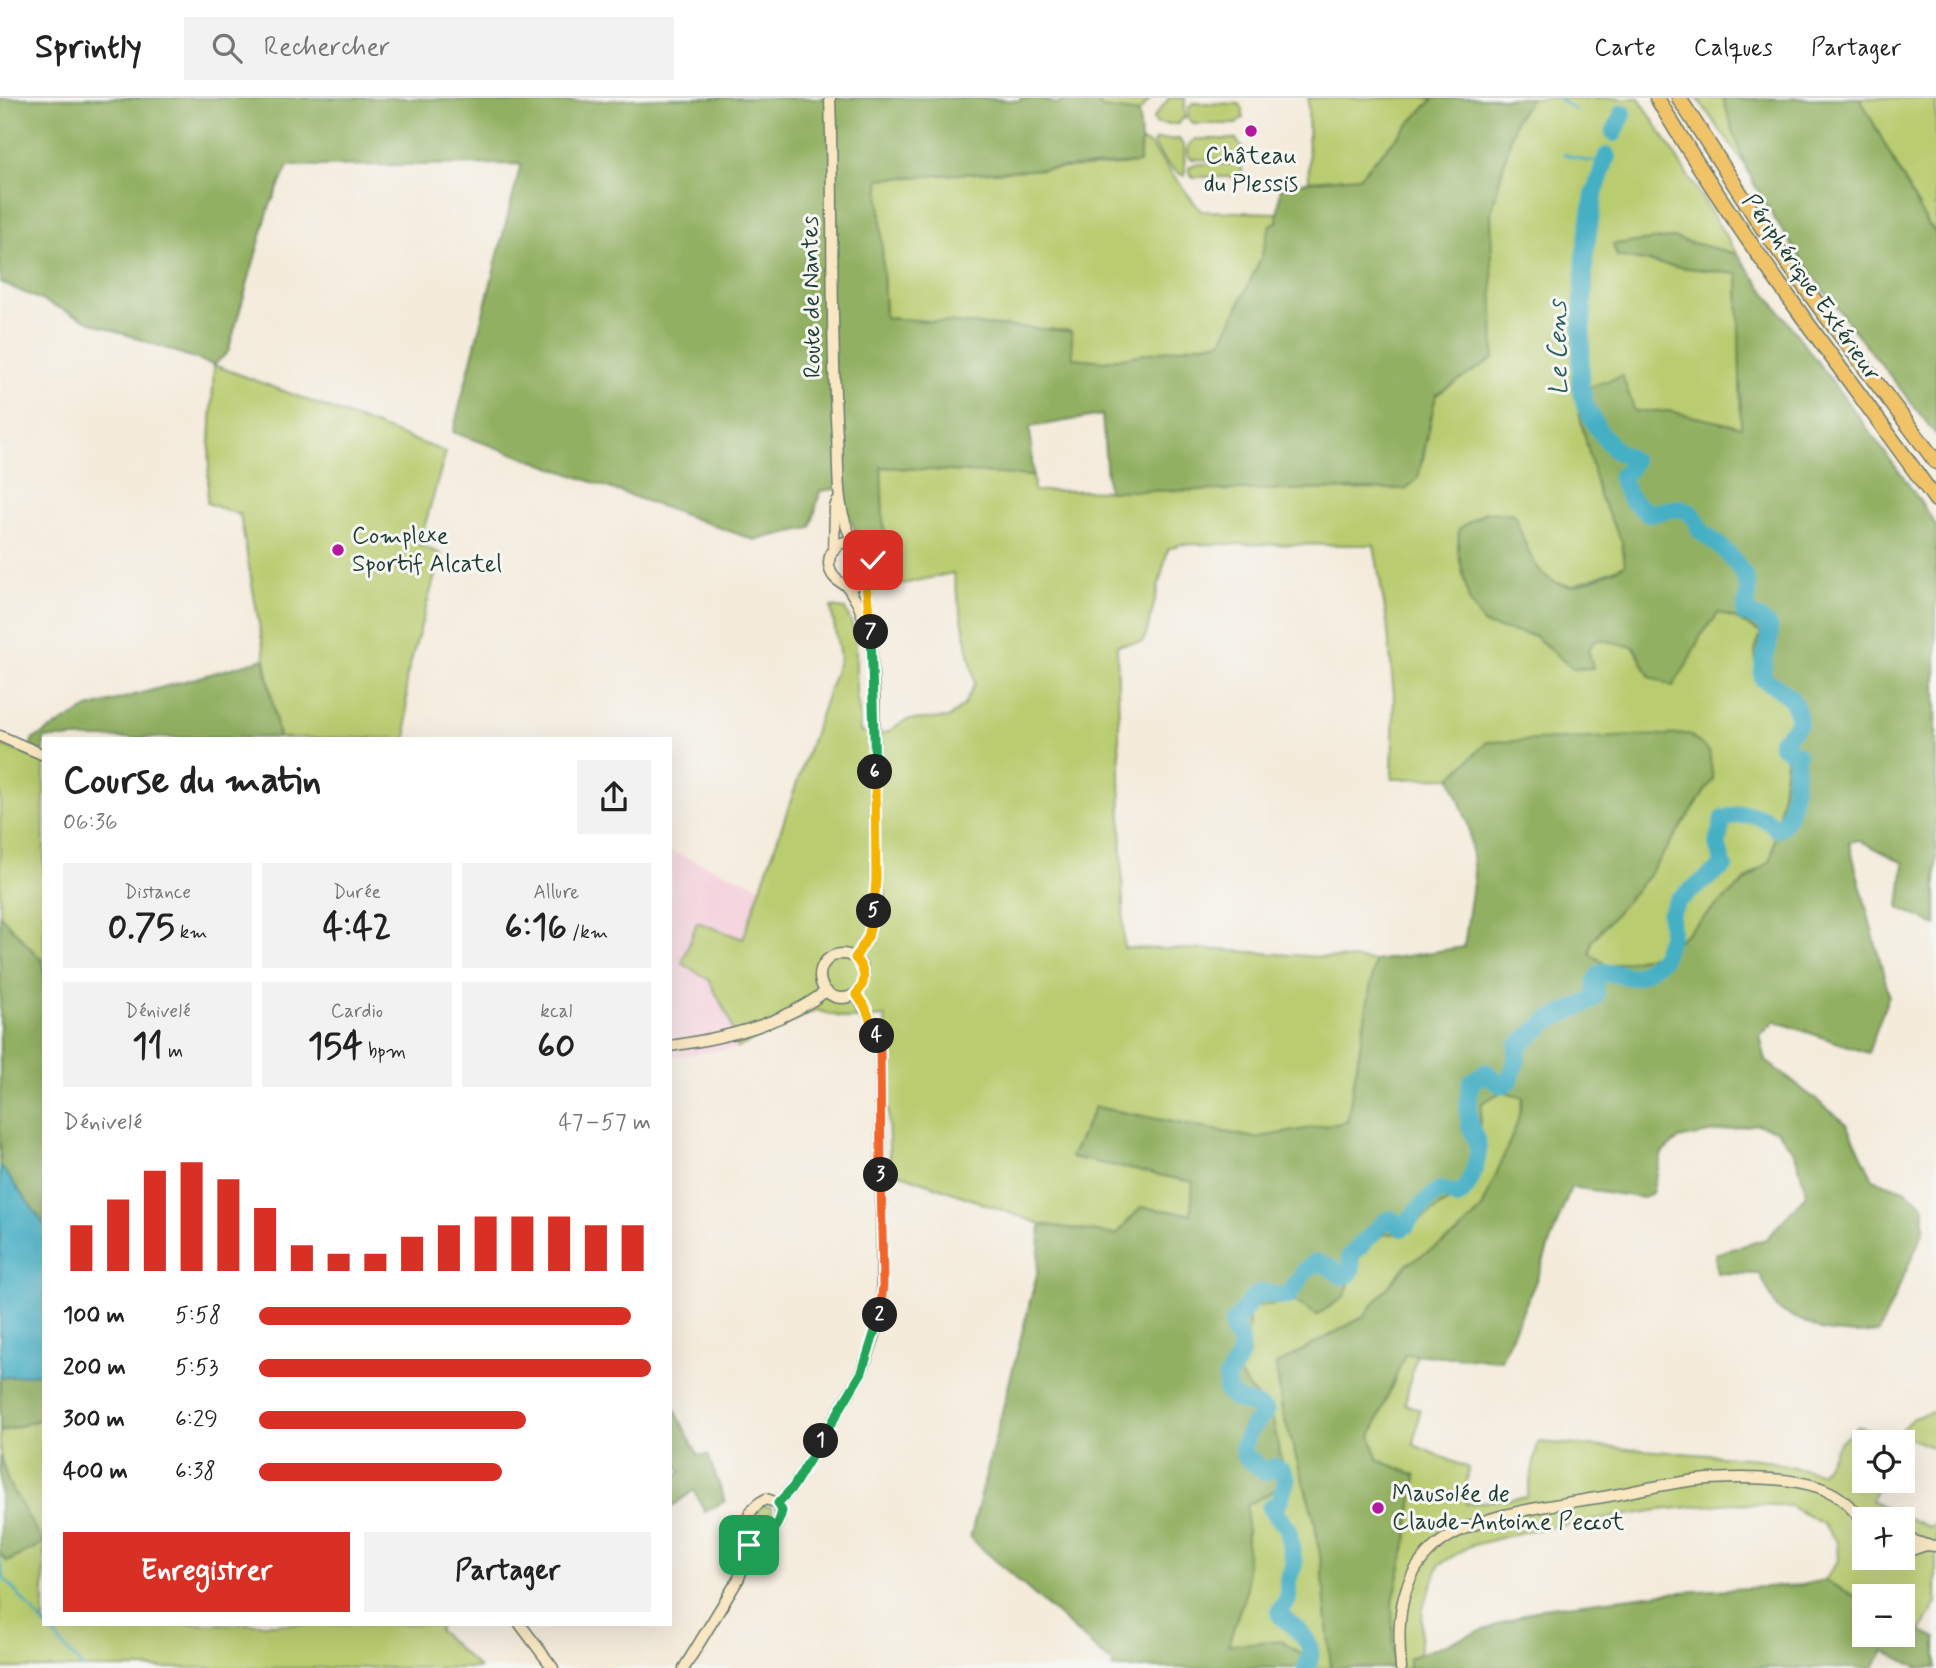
<!DOCTYPE html>
<html lang="fr">
<meta charset="utf-8">
<style>
:root{--surface:#fff;--page:#f2f2f2;--text:#222;--muted:#767676;--line:#e0e0e0;--accent:#d93025}
body{margin:0;font-family:Mynerve,sans-serif;background:var(--page);color:var(--text);height:100vh;display:flex;flex-direction:column;font-size:26px;white-space:nowrap}
*{box-sizing:border-box;margin:0}
p{font-size:23px;color:var(--muted)}
.icon{flex:none;width:38px;height:38px;fill:none;stroke:currentColor;stroke-width:2;stroke-linecap:round;stroke-linejoin:round}
.map{position:relative;flex:1;overflow:hidden}
.panel{position:absolute;left:42px;top:639px;width:630px;height:889px;display:flex;flex-direction:column;background:var(--surface);border-radius:0px;box-shadow:0 7px 28px #0002}
.panel>*{flex:none}
.controls{position:absolute;left:1852px;top:1332px;display:grid;gap:14px}
.controls a{display:grid;place-items:center;width:63px;height:63px;border-radius:0px;background:var(--surface);box-shadow:0 7px 28px #0002;font-size:35px}
.pin{position:absolute;display:grid;place-items:center;width:60px;height:60px;color:#fff;margin:-30px;border-radius:14px;box-shadow:0 4px 10px #0006}
.km{position:absolute;width:35px;height:35px;margin:-18px;border-radius:50%;background:#222;color:#fff;font-size:19px;line-height:35px;text-align:center}
.round{display:grid;place-items:center;flex:none;width:74px;height:74px;border-radius:0px;background:var(--page)}
.headline{display:flex;align-items:center;justify-content:space-between;height:119px;padding:0 21px}
h1{font-size:38px;font-weight:800;line-height:52px}
.metrics{display:grid;grid-template-columns:repeat(3,1fr);gap:10px;height:119px;padding:7px 21px}
.metrics div{display:grid;align-content:center;border-radius:0px;background:var(--page);text-align:center}
.metrics b{font-size:35px;font-weight:800}
.metrics small{font-size:19px;font-weight:400}
.metrics p{font-size:19px}
.chart{height:196px;padding:14px 21px}
.chart p{display:flex;justify-content:space-between}
.chart svg{width:100%;height:126px;margin-top:7px;stroke:var(--accent);stroke-width:6}
.cta{display:flex;gap:14px;margin-top:auto;padding:14px 21px}
.cta a{flex:1;height:80px;border-radius:0px;background:var(--accent);color:#fff;font-size:28px;font-weight:800;line-height:80px;text-align:center}
.cta a+a{background:var(--page);color:var(--text)}
ul{padding:0 21px;list-style:none;font-size:23px}
li{display:grid;grid-template-columns:112px 84px 1fr;align-items:center;height:52px}
li i{height:18px;border-radius:9px;background:var(--accent)}
header{display:flex;align-items:center;gap:42px;box-sizing:border-box;height:98px;padding:0 35px;background:var(--surface);border-bottom:2px solid var(--line)}
header strong{font-size:33px}
nav{display:flex;gap:38px;margin-inline-start:auto;font-size:24px}
.search{width:490px;height:63px;background:var(--page);display:flex;align-items:center;gap:18px;box-sizing:border-box;padding:0 24px;border-radius:0px;color:var(--muted);font-size:26px}
.map>svg:first-child{display:block}
.built{fill:#f5cfdb}
.green{fill:#b9cc70;stroke:#6c8452;stroke-width:2;fill-rule:evenodd}
.forest{fill:#92b062;stroke:#58764b;stroke-width:2}
.water{fill:#45afc4;stroke:#32767c;stroke-width:2}
.lines{fill:none;stroke-linecap:round;stroke-linejoin:round}
.stream{stroke:#45afc4;stroke-width:2.5}
.river{stroke:#45afc4;stroke-width:18}
.secondary-casing{stroke:#6a7a6e;stroke-width:13}
.highway-casing{stroke:#6a7a6e;stroke-width:17}
.secondary{stroke:#f9e7c3;stroke-width:10}
.highway{stroke:#f1c369;stroke-width:14}
.split-1-casing{stroke:#fff;stroke-width:14}
.split-2-casing{stroke:#fff;stroke-width:14}
.split-3-casing{stroke:#fff;stroke-width:14}
.split-4-casing{stroke:#fff;stroke-width:14}
.split-5-casing{stroke:#fff;stroke-width:14}
.split-6-casing{stroke:#fff;stroke-width:14}
.split-7-casing{stroke:#fff;stroke-width:14}
.split-8-casing{stroke:#fff;stroke-width:14}
.split-1{stroke:#22a559;stroke-width:9}
.split-2{stroke:#22a559;stroke-width:9}
.split-3{stroke:#f0652b;stroke-width:9}
.split-4{stroke:#f0652b;stroke-width:9}
.split-5{stroke:#f5b400;stroke-width:9}
.split-6{stroke:#f5b400;stroke-width:9}
.split-7{stroke:#22a559;stroke-width:9}
.split-8{stroke:#f5b400;stroke-width:9}
.poi-dot{fill:#b5179e;stroke:#f6f6f2;stroke-width:2.5}
.labels{text-anchor:middle;dominant-baseline:central;stroke-width:6;stroke-linejoin:round;paint-order:stroke}
.poi-label{font-size:24px;fill:#1f3d34;stroke:#f6f6f2;text-anchor:start}
.street-label{font-size:24px;fill:#1f3d34;stroke:#f6f6f2}
.water-label{font-size:26px;font-style:italic;fill:#2a5f5f;stroke:#f6f6f2}
</style>
<header>
<strong>Sprintly</strong>
<div class="search"><svg class="icon" aria-label="search" viewBox="0 0 24 24"><circle cx="10" cy="10" r="6"/><path d="M15 15l6 6"/></svg>Rechercher</div>
<nav><a>Carte</a><a>Calques</a><a>Partager</a></nav>
</header>
<div class="map">
<svg width="1936" height="1570" viewBox="0 0 1936 1570">
<rect width="100%" height="100%" fill="#f6f6f2"/>
<filter id="ink" filterUnits="userSpaceOnUse"><feTurbulence type="fractalNoise" baseFrequency=".0143" numOctaves="2"/><feDisplacementMap in="SourceGraphic" scale="14" xChannelSelector="R" yChannelSelector="G"/><feConvolveMatrix kernelMatrix="1 2 1 2 8 2 1 2 1" color-interpolation-filters="sRGB"/></filter>
<filter id="wash" filterUnits="userSpaceOnUse"><feTurbulence type="fractalNoise" baseFrequency=".00686" numOctaves="4" result="noise"/><feDisplacementMap in="SourceGraphic" scale="28" xChannelSelector="R" yChannelSelector="G"/><feGaussianBlur stdDeviation="1.57" result="paint"/><feColorMatrix in="noise" values="0 0 0 0 0 0 0 0 0 0 0 0 0 0 0 0 0 1.4 0 .05"/><feComposite in="paint" operator="in"/></filter>
<g filter="url(#wash)">
<rect width="100%" height="100%" fill="#f4ebdb"/>
<!-- built -->
<polygon class="built" points="670,753 760,788 743,841 709,882 729,920 737,950 670,959"/>
<!-- green -->
<g class="green">
<polygon points="1095,0 1151,0 1139,15 1102,10"/>
<polygon points="1169,0 1185,0 1185,20 1182,21 1178,26 1157,26 1153,21"/>
<polygon points="1308,0 1434,0 1359,79 1309,83"/>
<polygon points="1531,0 1639,0 1737,156 1673,140 1613,146 1617,158 1672,168 1738,176 1741,330 1669,313 1634,313 1599,397 1622,444 1626,467 1572,488 1547,482 1529,457 1514,416 1485,414 1459,431 1458,453 1484,527 1535,538 1573,571 1588,551 1597,541 1634,549 1650,579 1686,568 1700,539 1719,514 1734,520 1761,535 1755,554 1787,589 1792,614 1780,712 1771,762 1749,779 1682,839 1660,856 1609,868 1590,856 1592,843 1649,777 1713,681 1487,644 1451,680 1392,681 1394,598 1387,523 1374,447 1181,446 1168,451 1146,537 1142,544 1117,547 1124,850 1222,852 1375,863 1347,1024 1255,1040 1096,1009 1072,1059 1193,1084 1191,1117 1141,1109 1116,1137 1041,1126 890,1072 885,919 848,921 816,912 737,950 729,920 709,882 682,865 697,824 743,841 840,560 831,509 845,511 852,526 856,543 856,596 859,611 860,634 886,635 906,622 948,620 964,607 975,585 953,475 884,490 889,472 883,422 881,369 1033,378 1034,393 1406,391 1423,362 1436,297 1493,260 1491,115 1515,22"/>
<polygon points="1697,0 1724,0 1745,67"/>
<polygon points="1860,0 1936,0 1936,135 1927,124"/>
<polygon points="1193,5 1239,6 1243,11 1243,20 1238,23 1237,26 1194,26 1188,20 1189,9"/>
<path d="M1179,41L1184,48L1185,78C1171,74 1161,58 1153,46L1155,42Z"/>
<polygon points="1195,41 1236,41 1239,46 1243,49 1243,58 1235,62 1192,61 1188,58 1188,48"/>
<polygon points="1141,43 1149,46 1201,113 1279,115 1277,125 1270,127 1261,160 1222,243 1104,263 1073,260 1070,233 885,220 879,80 1124,67 1139,64"/>
<polygon points="1195,66 1238,66 1242,70 1242,74 1237,79 1193,79 1189,74 1189,69"/>
<polygon points="214,267 446,354 419,447 441,456 406,581 407,640 279,640 240,417 207,405"/>
<polygon points="2,647 44,663 44,865 0,817 0,648"/>
<polygon points="1503,993 1523,999 1517,1026 1482,1111 1456,1137 1407,1166 1363,1219 1276,1267 1282,1312 1314,1420 1322,1469 1331,1570 1314,1570 1313,1566 1125,1570 1247,1490 1247,1407 1290,1384 1280,1358 1271,1313 1249,1291 1237,1273 1247,1243 1250,1208 1343,1199 1362,1152 1385,1136 1400,1136 1448,1103 1475,1064 1482,1005"/>
<path d="M1405,1256L1416,1257L1405,1306L1420,1312L1414,1347L1468,1370L1466,1406L1527,1399L1538,1344L1760,1361L1821,1375L1840,1344L1857,1328L1895,1337L1913,1320L1936,1313V1351L1904,1338L1900,1344H1864V1382L1881,1383L1871,1403L1928,1429L1936,1426V1505L1921,1534L1902,1523V1498H1864V1503L1824,1482L1838,1463L1837,1444L1823,1426L1790,1408L1733,1405L1659,1412L1527,1433L1470,1448L1439,1467L1423,1510L1419,1556L1409,1560V1570H1394L1392,1508L1407,1442L1416,1378L1378,1362L1371,1338ZM1864,1421H1902V1460H1864Z"/>
<polygon points="44,1320 44,1526 440,1526 439,1533 479,1570 0,1570 0,1455 7,1464 43,1445 8,1384 0,1357 0,1334"/>
<polygon points="763,1408 771,1409 773,1418 763,1431 755,1430 753,1422 759,1410"/>
<polygon points="771,1446 777,1447 777,1452 763,1459 764,1463 757,1467 753,1462 757,1452"/>
</g>
<!-- forest -->
<g class="forest">
<polygon points="0,0 404,0 537,5 661,0 980,0 1020,3 1021,0 1040,0 1057,6 1069,0 1095,0 1102,10 1139,15 1141,43 1139,65 879,81 885,220 1071,233 1073,260 1104,263 1222,243 1261,160 1270,127 1277,124 1281,86 1359,79 1434,0 1531,0 1515,23 1491,115 1494,260 1436,297 1418,380 1406,391 1108,393 1102,317 1030,329 1033,378 881,369 883,422 886,445 856,435 847,414 843,390 820,393 811,430 754,442 453,334 521,66 288,68 269,110 228,254 214,267 96,226 0,184"/>
<path d="M1860,0L1926,124L1936,135V337C1878,260 1811,184 1762,100C1743,70 1734,34 1723,1Z"/>
<path d="M1673,140L1737,156L1904,380L1936,427V827L1899,810L1904,765L1859,742L1849,744L1889,897L1868,955L1775,923L1760,938L1766,963L1847,1026L1873,1081L1906,1093L1924,1108V1132L1879,1234L1856,1236L1823,1233L1777,1211L1760,1176L1717,1175L1715,1156L1766,1141L1807,1096L1795,1056L1777,1032L1756,1026L1678,1041L1662,1055L1652,1095L1644,1100L1571,1089L1535,1185L1501,1262L1405,1256L1371,1338L1378,1362L1416,1377L1407,1442L1392,1508L1394,1570H1331L1322,1469L1314,1420L1282,1311L1276,1267L1363,1219L1407,1166L1456,1137L1482,1111L1517,1026L1523,1000L1503,993L1482,1005L1475,1064L1448,1103L1400,1136H1385L1362,1152L1344,1199L1317,1217L1296,1204L1250,1209L1247,1243L1237,1273L1249,1291L1271,1313L1280,1358L1290,1384L1247,1407V1490L1228,1547L1282,1542L1313,1566L1314,1570H1112L1114,1567L970,1440L1037,1176L1041,1126L1116,1137L1141,1109L1191,1116L1193,1084L1071,1059L1095,1009L1255,1040L1347,1024L1375,863L1464,849L1474,778L1469,729L1451,680L1487,644L1689,636L1709,653L1713,681L1649,777L1592,843L1590,856L1609,868L1660,856L1682,839L1716,808L1771,762L1780,712L1792,614L1786,589L1758,586L1755,554L1761,535L1734,520L1719,515L1700,539L1686,568L1673,588L1650,579L1634,549L1597,541L1588,551L1593,570L1573,571L1535,538L1484,527L1469,502L1458,453L1459,431L1485,414L1514,416C1525,444 1533,485 1570,488C1580,488 1615,472 1625,467L1622,444L1599,397L1574,294L1622,278L1635,313H1669L1741,329L1738,176L1672,168L1617,158L1613,146Z"/>
<polygon points="264,561 279,640 44,640 44,663 29,658 32,642 88,610"/>
<polygon points="0,817 44,865 44,1126 0,1067"/>
<polygon points="44,1275 44,1320 0,1334 0,1280"/>
<polygon points="670,1302 698,1357 708,1357 725,1403 705,1414 694,1392 670,1410 670,1383 681,1374 670,1356"/>
<polygon points="0,1357 8,1384 43,1445 7,1464 0,1455"/>
<polygon points="1824,1482 1864,1503 1864,1536 1902,1536 1902,1523 1936,1540 1936,1570 1918,1570 1884,1552 1874,1570 1409,1570 1409,1560 1542,1510 1664,1495 1801,1487"/>
</g>
<!-- water -->
<polygon class="water" points="0,1067 44,1126 44,1275 0,1280"/>
<g class="lines">
<!-- stream -->
<g class="stream">
<polyline points="1557,0 1575,12"/>
<polyline points="1564,56 1587,63 1606,62"/>
<polyline points="0,1462 3,1479 44,1526"/>
<polyline points="44,1526 83,1570"/>
</g>
<!-- river -->
<g class="river">
<polyline points="1614,35 1623,15"/>
<path d="M1306,1570C1320,1546 1297,1531 1281,1518L1280,1512L1288,1502V1482L1294,1466L1288,1430L1270,1410L1279,1404L1287,1381L1282,1373L1275,1369L1265,1374L1245,1358L1243,1349L1252,1328L1266,1314C1252,1303 1240,1308 1227,1293V1280L1241,1257L1239,1237L1234,1236L1233,1226L1253,1200L1262,1194L1280,1198L1289,1197L1304,1174L1316,1164L1328,1168L1342,1178L1349,1176L1352,1170L1350,1158L1384,1124L1391,1121L1402,1130C1411,1124 1403,1130 1410,1121C1415,1114 1434,1095 1441,1092L1449,1094L1457,1099C1469,1092 1479,1063 1478,1049C1477,1040 1470,1032 1469,1023C1467,1009 1468,997 1471,984L1486,974L1494,982L1502,987L1510,982L1517,960V949L1548,923L1591,903L1596,897C1595,887 1594,880 1603,874L1635,879L1646,873L1662,861L1671,835L1670,816L1678,802L1724,768L1717,747L1723,721C1745,714 1760,713 1777,731C1796,721 1794,677 1797,657C1792,652 1785,652 1781,647V644L1799,625C1797,599 1785,594 1763,581C1759,553 1790,526 1745,516C1744,507 1749,501 1748,494C1748,470 1718,445 1700,433C1693,404 1674,409 1650,416C1632,404 1626,399 1621,378L1629,371L1633,363L1614,351L1598,331L1585,307L1580,285L1585,154L1594,96L1607,58"/>
</g>
</g>
</g>
<g filter="url(#ink)">
<g class="lines">
<!-- secondary casing -->
<g class="secondary-casing">
<g id="secondary">
<path d="M830,0C834,113 830,226 837,338C839,374 835,411 853,443"/>
<circle cx="851" cy="465" r="22"/>
<polyline points="834,451 835,409 837,404"/>
<polyline points="846,486 858,506 865,524"/>
<polyline points="0,638 44,657"/>
<circle cx="842" cy="878" r="22"/>
<polyline points="855,860 868,839 876,804 874,598 871,540 867,502 867,480"/>
<path d="M670,948C724,940 782,927 826,893"/>
<path d="M766,1401L778,1405C785,1420 776,1433 762,1439C738,1431 748,1409 766,1401Z"/>
<polyline points="778,1405 793,1389 862,1274 876,1234 882,1210 880,945 869,918 856,896"/>
<polyline points="1903,1439 1926,1447 1936,1448"/>
<polyline points="1902,1455 1926,1447"/>
<polyline points="1878,1460 1885,1463 1896,1460"/>
<polyline points="520,1526 553,1570"/>
<polyline points="684,1570 739,1480 754,1436"/>
<path d="M1401,1570C1397,1527 1398,1483 1432,1451C1470,1415 1557,1407 1609,1398C1641,1392 1675,1383 1709,1381C1744,1379 1797,1378 1830,1394C1845,1401 1855,1413 1864,1427"/>
</g>
</g>
<!-- highway casing -->
<g class="highway-casing">
<g id="highway">
<path d="M1657,0C1740,141 1841,269 1936,402"/>
<polyline points="1679,0 1762,129 1818,207 1936,364"/>
</g>
</g>
<!-- secondary -->
<use href="#secondary" class="secondary"/>
<!-- highway -->
<use href="#highway" class="highway"/>
</g>
</g>
<g class="lines" filter="url(#ink)">
<!-- split-1 casing -->
<g class="split-1-casing">
<path id="split-1" d="M749,1447L754,1436L762,1439C774,1434 779,1426 782,1413L778,1405L793,1389L821,1343"/>
</g>
<!-- split-2 casing -->
<g class="split-2-casing">
<polyline id="split-2" points="821,1343 862,1274 880,1217"/>
</g>
<!-- split-3 casing -->
<g class="split-3-casing">
<polyline id="split-3" points="880,1217 883,1187 881,1077"/>
</g>
<!-- split-4 casing -->
<g class="split-4-casing">
<polyline id="split-4" points="877,938 880,945 881,1077"/>
</g>
<!-- split-5 casing -->
<g class="split-5-casing">
<path id="split-5" d="M874,813L868,839L855,860C866,872 867,885 856,896L865,909L877,938"/>
</g>
<!-- split-6 casing -->
<g class="split-6-casing">
<polyline id="split-6" points="874,813 876,781 875,674"/>
</g>
<!-- split-7 casing -->
<g class="split-7-casing">
<polyline id="split-7" points="871,534 875,674"/>
</g>
<!-- split-8 casing -->
<g class="split-8-casing">
<path id="split-8" d="M871,534L866,486C867,478 872,472 873,462"/>
</g>
<!-- split-1 -->
<use href="#split-1" class="split-1"/>
<!-- split-2 -->
<use href="#split-2" class="split-2"/>
<!-- split-3 -->
<use href="#split-3" class="split-3"/>
<!-- split-4 -->
<use href="#split-4" class="split-4"/>
<!-- split-5 -->
<use href="#split-5" class="split-5"/>
<!-- split-6 -->
<use href="#split-6" class="split-6"/>
<!-- split-7 -->
<use href="#split-7" class="split-7"/>
<!-- split-8 -->
<use href="#split-8" class="split-8"/>
</g>
<!-- markers -->
<g class="poi-dot">
<circle cx="1251" cy="33" r="7"/>
<circle cx="338" cy="452" r="7"/>
<circle cx="1378" cy="1410" r="7"/>
</g>
<g class="labels">
<!-- poi labels -->
<g class="poi-label">
<text x="1251" y="58" text-anchor="middle">Château<tspan x="1251" dy="28">du Plessis</tspan></text>
<text x="352" y="438">Complexe<tspan x="352" dy="28">Sportif Alcatel</tspan></text>
<text x="1392" y="1396">Mausolée de<tspan x="1392" dy="28">Claude-Antoine Peccot</tspan></text>
</g>
<!-- street labels -->
<g class="street-label">
<text transform="translate(1811 190) rotate(55)">Périphérique Extérieur</text>
<text transform="translate(812 199) rotate(-91)">Route de Nantes</text>
</g>
<!-- water labels -->
<g class="water-label">
<text transform="translate(1559 250) rotate(-91)">Le Cens</text>
</g>
</g>
</svg>
<div class="controls">
<a><svg class="icon" aria-label="locate" viewBox="0 0 24 24"><circle cx="12" cy="12" r="6"/><path d="M12 2v4M12 18v4M2 12h4M18 12h4"/></svg></a>
<a>+</a>
<a>−</a>
</div>
<div class="pin" style="left:749px;top:1447px;background:#1e9e55"><svg class="icon" aria-label="arrive" viewBox="0 0 24 24"><path d="M6 21V4h12l-3 4 3 4H6"/></svg></div>
<div class="pin" style="left:873px;top:462px;background:#d93025"><svg class="icon" aria-label="check" viewBox="0 0 24 24"><path d="M5 12l5 5 9-10"/></svg></div>
<b class="km" style="left:821px;top:1343px">1</b>
<b class="km" style="left:880px;top:1217px">2</b>
<b class="km" style="left:881px;top:1077px">3</b>
<b class="km" style="left:877px;top:938px">4</b>
<b class="km" style="left:874px;top:813px">5</b>
<b class="km" style="left:875px;top:674px">6</b>
<b class="km" style="left:871px;top:534px">7</b>
<section class="panel">
<div class="headline"><div><h1>Course du matin</h1><p>06:36</p></div><a class="round"><svg class="icon" aria-label="share" viewBox="0 0 24 24"><path d="M12 15V3M7 8l5-5 5 5M5 13v7h14v-7"/></svg></a></div>
<div class="metrics">
<div><p>Distance</p><b>0.75<small> km</small></b></div>
<div><p>Durée</p><b>4:42</b></div>
<div><p>Allure</p><b>6:16<small> /km</small></b></div>
</div>
<div class="metrics">
<div><p>Dénivelé</p><b>11<small> m</small></b></div>
<div><p>Cardio</p><b>154<small> bpm</small></b></div>
<div><p>kcal</p><b>60</b></div>
</div>
<div class="chart"><p><span>Dénivelé</span>47–57 m</p>
<svg viewBox="0 0 160 44" preserveAspectRatio="none"><path d="M5 44V28M15 44V19M25 44V9M35 44V6M45 44V12M55 44V22M65 44V35M75 44V38M85 44V38M95 44V32M105 44V28M115 44V25M125 44V25M135 44V25M145 44V28M155 44V28"/></svg>
</div>
<ul>
<li><b>100 m</b>5:58<i style="width:95%"></i></li>
<li><b>200 m</b>5:53<i style="width:100%"></i></li>
<li><b>300 m</b>6:29<i style="width:68%"></i></li>
<li><b>400 m</b>6:38<i style="width:62%"></i></li>
</ul>
<div class="cta"><a>Enregistrer</a><a>Partager</a></div>
</section>
</div>
